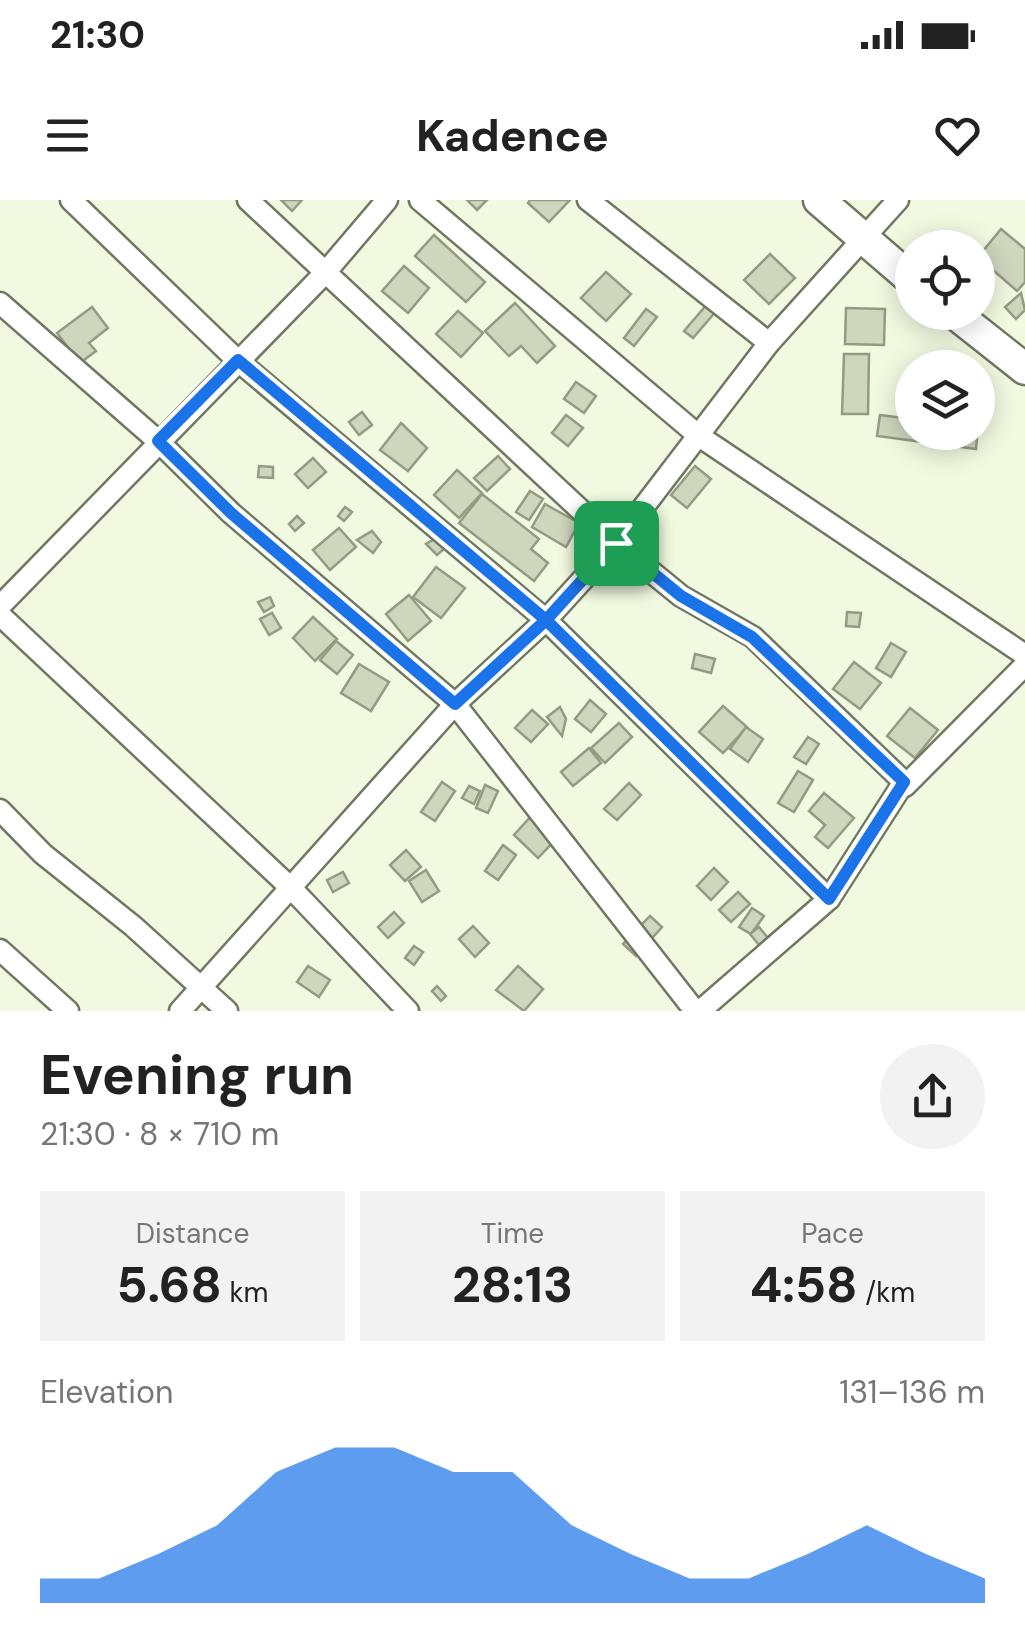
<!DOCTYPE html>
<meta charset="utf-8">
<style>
:root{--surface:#fff;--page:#f2f2f2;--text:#222;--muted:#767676;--accent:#1a73e8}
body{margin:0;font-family:"DM Sans",sans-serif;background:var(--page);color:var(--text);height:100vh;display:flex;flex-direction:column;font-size:38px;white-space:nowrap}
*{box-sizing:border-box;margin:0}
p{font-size:32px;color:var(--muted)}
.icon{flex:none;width:55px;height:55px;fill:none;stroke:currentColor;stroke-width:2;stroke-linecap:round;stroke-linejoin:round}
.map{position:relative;height:811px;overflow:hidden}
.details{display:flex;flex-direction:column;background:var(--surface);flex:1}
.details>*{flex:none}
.tools{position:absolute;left:895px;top:30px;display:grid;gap:20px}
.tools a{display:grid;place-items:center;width:100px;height:100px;border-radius:50%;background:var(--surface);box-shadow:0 5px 25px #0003;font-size:50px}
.pin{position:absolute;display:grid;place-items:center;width:85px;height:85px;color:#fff;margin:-42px;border-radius:20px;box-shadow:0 5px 15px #0006}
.round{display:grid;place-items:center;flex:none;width:105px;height:105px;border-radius:52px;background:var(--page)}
.headline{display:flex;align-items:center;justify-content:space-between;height:170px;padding:0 40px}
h1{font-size:55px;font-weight:700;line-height:75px}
.metrics{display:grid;grid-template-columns:repeat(3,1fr);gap:15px;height:170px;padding:10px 40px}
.metrics div{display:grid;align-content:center;border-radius:0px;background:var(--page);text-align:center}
.metrics b{font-size:50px;font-weight:700}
.metrics small{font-size:28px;font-weight:400}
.metrics p{font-size:28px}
.chart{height:280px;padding:20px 40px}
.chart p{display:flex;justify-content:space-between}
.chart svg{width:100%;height:180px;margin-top:10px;fill:var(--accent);opacity:.7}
.status{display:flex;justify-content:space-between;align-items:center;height:70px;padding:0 50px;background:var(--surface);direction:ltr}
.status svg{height:28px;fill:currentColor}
header{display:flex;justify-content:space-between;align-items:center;height:130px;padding:0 40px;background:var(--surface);font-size:45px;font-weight:700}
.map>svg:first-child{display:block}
.building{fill:#ced6bd;stroke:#939b83;stroke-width:2.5}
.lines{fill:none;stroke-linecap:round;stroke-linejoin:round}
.street-casing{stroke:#717861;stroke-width:25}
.secondary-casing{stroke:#717861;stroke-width:35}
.street{stroke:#fff;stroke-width:20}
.secondary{stroke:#fff;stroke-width:30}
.route-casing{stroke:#fff;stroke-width:20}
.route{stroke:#1a73e8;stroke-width:12}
</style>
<div class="status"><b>21:30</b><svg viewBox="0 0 49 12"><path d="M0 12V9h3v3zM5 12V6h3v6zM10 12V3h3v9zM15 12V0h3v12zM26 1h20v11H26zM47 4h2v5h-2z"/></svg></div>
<header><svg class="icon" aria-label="menu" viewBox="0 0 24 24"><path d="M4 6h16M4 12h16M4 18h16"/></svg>Kadence<svg class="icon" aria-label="heart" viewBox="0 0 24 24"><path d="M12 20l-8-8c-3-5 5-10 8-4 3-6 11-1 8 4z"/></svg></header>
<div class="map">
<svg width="1025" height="811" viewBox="0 0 1025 811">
<rect width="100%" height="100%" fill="#f1fae0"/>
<!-- building -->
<g class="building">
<polygon points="281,0 302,0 292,11"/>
<polygon points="467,0 487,0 477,10"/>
<polygon points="530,0 570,0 549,22 528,3"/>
<polygon points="1001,29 1025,49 1025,82 1017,91 978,57"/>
<polygon points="434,35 485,82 466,102 415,56"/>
<polygon points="770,54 795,78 769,104 744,80"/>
<polygon points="404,66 429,88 408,113 382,91"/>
<polygon points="606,72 631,94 606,121 581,98"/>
<polygon points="1021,93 1025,110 1016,119 1005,107"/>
<polygon points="709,102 718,109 693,138 684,131"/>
<polygon points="515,103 555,146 537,163 521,146 509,156 485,131"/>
<polygon points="92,107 108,128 89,143 96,151 80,163 57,133"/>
<polygon points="846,108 885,109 884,145 845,144"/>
<polygon points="646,109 657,117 634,146 624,138"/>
<polygon points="458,111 483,133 461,157 436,134"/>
<polygon points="844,154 869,154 868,214 842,214"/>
<polygon points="576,182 596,196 584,213 564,199"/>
<polygon points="362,212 372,225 359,235 349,222"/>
<polygon points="566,215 583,228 568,246 552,233"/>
<polygon points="880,215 912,219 912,232 978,232 978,227 976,249 877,236"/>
<polygon points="401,223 427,248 408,271 380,250"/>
<polygon points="498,256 510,269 487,291 474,278"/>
<polygon points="313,258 326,272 308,288 295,274"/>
<polygon points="259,266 273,267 273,278 258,277"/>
<polygon points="695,266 711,279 687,308 671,295"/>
<polygon points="457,270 482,293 459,318 434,295"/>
<polygon points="530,291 543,299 529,320 516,312"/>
<polygon points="482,294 539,339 531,349 548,363 534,381 459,323"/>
<polygon points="545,304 579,323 566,347 532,327"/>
<polygon points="345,307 352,312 344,321 338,316"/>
<polygon points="297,316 304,323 295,331 289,324"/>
<polygon points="339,328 356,347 330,370 313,350"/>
<polygon points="372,331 381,342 373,353 357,340"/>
<polygon points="434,339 444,349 437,355 426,344"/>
<polygon points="436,367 465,388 441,418 413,397"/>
<polygon points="409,395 431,421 408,441 386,414"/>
<polygon points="270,397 274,406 264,412 258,402"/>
<polygon points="847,412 861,413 859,427 846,426"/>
<polygon points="272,413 281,428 269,435 260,419"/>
<polygon points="313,417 337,439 315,461 293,438"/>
<polygon points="336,441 353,455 337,474 320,460"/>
<polygon points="891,443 906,452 891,477 876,468"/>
<polygon points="695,454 715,459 711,473 692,468"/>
<polygon points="854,462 881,483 860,509 833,489"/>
<polygon points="359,464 389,482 371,511 341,493"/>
<polygon points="590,500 606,514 591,532 575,519"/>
<polygon points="723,506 747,527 723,553 699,532"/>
<polygon points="560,507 566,519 562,536 547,517"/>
<polygon points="910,508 938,530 915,558 887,536"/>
<polygon points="532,510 548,524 531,542 515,528"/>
<polygon points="619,523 632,537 605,563 591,548"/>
<polygon points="746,527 763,539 748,562 730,549"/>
<polygon points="808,537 819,544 806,564 794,557"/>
<polygon points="589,548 601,563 573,586 561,572"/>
<polygon points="798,571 813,580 794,612 778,603"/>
<polygon points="442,582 455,591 435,621 421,612"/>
<polygon points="629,583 641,595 617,620 604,609"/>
<polygon points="485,585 498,591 488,613 476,608"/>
<polygon points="469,586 480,591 474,604 462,598"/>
<polygon points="824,593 854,618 828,648 815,637 825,625 809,611"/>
<polygon points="533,614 558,637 538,658 514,635"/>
<polygon points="503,645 516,655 498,680 485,671"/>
<polygon points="406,650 421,667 405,681 390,665"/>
<polygon points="714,668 728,682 711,700 697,686"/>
<polygon points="426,670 439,691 422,702 409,681"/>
<polygon points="343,672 349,683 333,692 327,680"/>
<polygon points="738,692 750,704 731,722 719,710"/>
<polygon points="752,708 764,716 751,734 739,727"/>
<polygon points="394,712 404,723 388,738 378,727"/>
<polygon points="650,716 662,727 636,756 623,744"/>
<polygon points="473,726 489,743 475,757 459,739"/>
<polygon points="759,727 768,738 759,745 750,734"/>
<polygon points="414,746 423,752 414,765 405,758"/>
<polygon points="308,766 330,780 319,797 297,782"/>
<polygon points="518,766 543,789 524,811 496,790"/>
<polygon points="437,786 446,796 441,801 432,791"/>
</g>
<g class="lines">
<!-- street casing -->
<g class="street-casing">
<g id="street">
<polyline points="71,0 237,160 546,420 829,699"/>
<polyline points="248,0 616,343 681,396 753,437 904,582 829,699 700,811"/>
<polyline points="420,0 699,236 1025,455"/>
<polyline points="588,0 769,143"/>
<polyline points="0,103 158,241 231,313 455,504 695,811"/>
<polyline points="0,406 324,74 387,0"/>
<polyline points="0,415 293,690 408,811"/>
<polyline points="905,586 1025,465"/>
<polyline points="0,610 43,654 133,726 227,811"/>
<polyline points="0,750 68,811"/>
<polyline points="180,811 455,504 546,420 616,343 769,143 898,0"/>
</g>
</g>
<!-- secondary casing -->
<g class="secondary-casing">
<g id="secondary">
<polyline points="819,0 912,80"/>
<polyline points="953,112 1025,169"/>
</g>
</g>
<!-- street -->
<use href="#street" class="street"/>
<!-- secondary -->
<use href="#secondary" class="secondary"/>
</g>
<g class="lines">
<!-- route casing -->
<g class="route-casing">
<polyline id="route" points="616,343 546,420 455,504 231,313 158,241 238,160 546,420 829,699 904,582 752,437 681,396 616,343"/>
</g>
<!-- route -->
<use href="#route" class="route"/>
</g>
</svg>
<div class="tools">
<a><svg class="icon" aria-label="locate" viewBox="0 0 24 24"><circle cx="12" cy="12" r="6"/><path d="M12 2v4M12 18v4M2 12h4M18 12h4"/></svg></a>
<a><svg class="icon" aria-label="layers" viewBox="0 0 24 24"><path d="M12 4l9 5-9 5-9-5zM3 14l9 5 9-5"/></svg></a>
</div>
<div class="pin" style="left:616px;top:343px;background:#1e9e55"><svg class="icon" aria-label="arrive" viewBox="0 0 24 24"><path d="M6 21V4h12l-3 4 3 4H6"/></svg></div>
</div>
<section class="details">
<div class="headline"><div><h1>Evening run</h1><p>21:30 · 8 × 710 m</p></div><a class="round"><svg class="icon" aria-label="share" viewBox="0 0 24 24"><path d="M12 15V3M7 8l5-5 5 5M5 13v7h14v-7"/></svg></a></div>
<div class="metrics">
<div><p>Distance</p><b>5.68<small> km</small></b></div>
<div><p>Time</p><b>28:13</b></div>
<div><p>Pace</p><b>4:58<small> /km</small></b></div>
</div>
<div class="chart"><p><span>Elevation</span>131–136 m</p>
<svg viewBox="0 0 160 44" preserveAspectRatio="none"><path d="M0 44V38L10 38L20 32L30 25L40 12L50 6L60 6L70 12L80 12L90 25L100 32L110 38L120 38L130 32L140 25L150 32L160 38V44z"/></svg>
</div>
</section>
